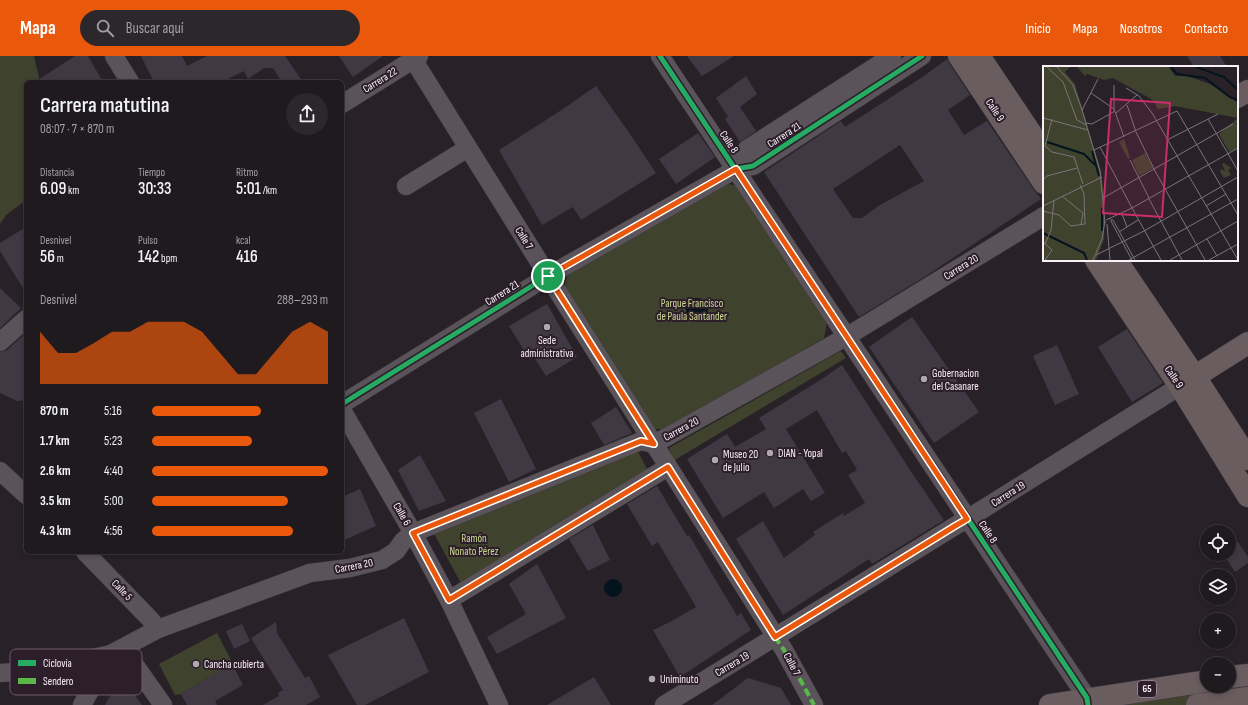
<!DOCTYPE html>
<html lang="es">
<meta charset="utf-8">
<style>
:root{--surface:#1e1a1e;--page:#2b272b;--text:#f1f3f6;--muted:#a1a1a4;--line:#3c383c;--accent:#ea580c}
body{margin:0;font-family:"Sofia Sans Condensed",sans-serif;background:var(--page);color:var(--text);height:100vh;display:flex;flex-direction:column;font-size:15px;white-space:nowrap}
*{box-sizing:border-box;margin:0}
p{font-size:13px;color:var(--muted)}
.icon{flex:none;width:22px;height:22px;fill:none;stroke:currentColor;stroke-width:2;stroke-linecap:round;stroke-linejoin:round}
.map{position:relative;flex:1;overflow:hidden}
.sheet{position:absolute;left:24px;top:24px;width:320px;height:474px;display:flex;flex-direction:column;background:var(--surface);border-radius:6px;box-shadow:0 2px 6px #0003,0 0 0 1px var(--line)}
.sheet>*{flex:none}
.controls{position:absolute;left:1200px;top:469px;display:grid;gap:8px}
.controls a{display:grid;place-items:center;width:36px;height:36px;border-radius:50%;background:var(--surface);box-shadow:0 2px 6px #0003,0 0 0 1px var(--line);font-size:20px}
.pin{position:absolute;display:grid;place-items:center;width:34px;height:34px;color:#fff;margin:-17px;border:2px solid #fff;border-radius:50%;box-shadow:0 1px 4px #0007}
.round{display:grid;place-items:center;flex:none;width:42px;height:42px;border-radius:21px;background:var(--page)}
.headline{display:flex;align-items:center;justify-content:space-between;height:68px;padding:0 16px}
h1{font-size:22px;font-weight:600;line-height:30px}
.metrics{display:grid;grid-template-columns:repeat(3,1fr);gap:6px;height:68px;padding:4px 16px}
.metrics div{display:grid;align-content:center}
.metrics b{font-size:17px;font-weight:600}
.metrics small{font-size:11px;font-weight:400}
.metrics p{font-size:11px}
.chart{height:112px;padding:8px 16px}
.chart p{display:flex;justify-content:space-between}
.chart svg{width:100%;height:72px;margin-top:4px;fill:var(--accent);opacity:.7}
ul{padding:0 16px;list-style:none;font-size:13px}
li{display:grid;grid-template-columns:64px 48px 1fr;align-items:center;height:30px}
li i{height:10px;border-radius:5px;background:var(--accent)}
header{display:flex;align-items:center;gap:24px;box-sizing:border-box;height:56px;padding:0 20px;background:var(--accent);color:#fff}
header strong{font-size:19px}
nav{display:flex;gap:22px;margin-inline-start:auto;font-size:14px}
.search{width:280px;height:36px;background:var(--page);display:flex;align-items:center;gap:10px;box-sizing:border-box;padding:0 14px;border-radius:22px;color:var(--muted);font-size:15px}
.map>svg:first-child{display:block}
.green{fill:#3f422d}
.water{fill:#04141f}
.building{fill:#403944;fill-rule:evenodd}
.lines{fill:none;stroke-linecap:round;stroke-linejoin:round}
.minor-casing{stroke:#433d43;stroke-width:19}
.major-casing{stroke:#433d43;stroke-width:23}
.minor{stroke:#5a545a;stroke-width:18}
.major{stroke:#695d5f;stroke-width:22}
.quiet{stroke:#58b947;stroke-width:4;stroke-dasharray:8 4;stroke-linecap:butt}
.cycleway-casing{stroke:#2c1e2a;stroke-width:8}
.cycleway{stroke:#26ab63;stroke-width:5}
.route-casing{stroke:#fff;stroke-width:8}
.route{stroke:#ea580c;stroke-width:5}
.poi-dot{fill:#b0a8af;stroke:#2c1e2a;stroke-width:1.5}
.labels{text-anchor:middle;dominant-baseline:central;stroke-width:4;stroke-linejoin:round;paint-order:stroke}
.shield{fill:#2c1e2a;stroke:#bcb1ba;stroke-width:1}
.shield-label{font-size:10px;font-weight:bold;fill:#f9f0f8}
.street-label{font-size:11px;fill:#f9f0f8;stroke:#2c1e2a}
.park-label{font-size:11px;fill:#cedb91;stroke:#2c1e2a}
.poi-label{font-size:11px;fill:#f9f0f8;stroke:#2c1e2a;text-anchor:start}
.inset-river{fill:none;stroke:#04141f;stroke-width:2}
.inset-road{fill:none;stroke:#7c747b;stroke-width:1}
.view{fill:#c82e6b;fill-opacity:0.15;stroke:#c82e6b;stroke-width:2}
.inset-edge{fill:none;stroke:#f9f0f8;stroke-width:2}
.key{fill:#2c1e2a;stroke:#6a5d68;stroke-width:1}
.key-label{font-size:11px;fill:#f9f0f8}
</style>
<header>
<strong>Mapa</strong>
<div class="search"><svg class="icon" aria-label="search" viewBox="0 0 24 24"><circle cx="10" cy="10" r="6"/><path d="M15 15l6 6"/></svg>Buscar aquí</div>
<nav><a>Inicio</a><a>Mapa</a><a>Nosotros</a><a>Contacto</a></nav>
</header>
<div class="map">
<svg width="1248" height="649" viewBox="0 0 1248 649">
<rect width="100%" height="100%" fill="#282228"/>
<!-- green -->
<g class="green">
<polygon points="0,0 34,0 40,26 26,26 26,144 6,159 0,168"/>
<polygon points="727,128 735,129 827,266 824,282 665,374 650,372 564,232 567,219"/>
<polygon points="841,295 846,302 673,405 669,392"/>
<polygon points="636,392 649,417 462,529 432,474"/>
<polygon points="217,577 233,608 232,608 181,638 175,639 159,608"/>
<polygon points="1248,622 1248,649 1065,649 1207,630 1229,630"/>
</g>
<!-- water -->
<g class="water">
<circle cx="697" cy="253" r="11"/>
<circle cx="613" cy="532" r="9"/>
</g>
<!-- building -->
<g class="building">
<polygon points="75,0 88,0 103,26 35,26"/>
<polygon points="141,0 182,0 187,10 207,0 285,0 303,26 282,26 273,12 264,12 248,23 244,15 222,26 154,26"/>
<polygon points="339,0 383,0 353,21"/>
<polygon points="687,0 734,0 702,20"/>
<polygon points="1187,0 1220,0 1227,11 1194,11"/>
<path d="M947,3L949,7L970,39L948,54L964,79L987,65L1034,134L1041,143L926,220L859,261L764,116L841,65L845,71L924,20ZM900,89L924,125L880,149L862,162H853L833,133Z"/>
<polygon points="746,20 757,38 740,51 756,75 740,86 725,63 728,61 716,42"/>
<polygon points="596,30 628,75 656,117 581,164 573,151 542,169 499,94 563,53"/>
<polygon points="698,77 715,101 676,128 659,103"/>
<polygon points="26,171 26,237 0,195 0,187"/>
<polygon points="0,232 21,252 0,272"/>
<polygon points="547,248 577,301 546,320 534,301 530,304 509,270"/>
<polygon points="912,261 979,356 934,387 869,291"/>
<polygon points="1127,273 1163,327 1132,346 1098,291"/>
<polygon points="26,277 26,344 17,345 0,337 0,296 7,294"/>
<polygon points="1057,289 1079,338 1055,349 1033,300"/>
<polygon points="842,309 912,417 944,464 872,508 869,503 783,559 736,483 763,465 784,502 815,479 813,476 843,457 844,460 865,447 848,419 857,414 846,395 842,397 817,354 786,373 825,437 811,445 803,433 774,452 764,436 723,462 687,403 727,378 735,391 766,373 759,362 825,321"/>
<polygon points="501,343 536,413 509,426 474,357"/>
<polygon points="616,351 632,377 604,389 591,367"/>
<polygon points="420,399 446,445 419,455 398,414"/>
<polygon points="657,430 687,480 689,479 737,560 741,557 751,574 680,621 653,574 670,566 696,551 658,486 652,490 627,448"/>
<polygon points="360,433 376,470 342,485 342,441"/>
<polygon points="593,469 610,504 588,515 569,483"/>
<polygon points="1238,486 1248,501 1248,507 1235,516 1223,498 1229,498 1229,491"/>
<polygon points="537,508 566,562 497,598 487,581 526,558 509,528"/>
<polygon points="404,562 429,616 365,649 357,649 328,599"/>
<polygon points="276,566 277,577 305,622 309,620 320,641 306,649 263,649 279,640 278,637 283,634 251,582"/>
<polygon points="242,568 250,585 234,593 226,575"/>
<polygon points="232,608 243,629 215,645 217,649 187,649 181,638"/>
<polygon points="121,620 142,649 105,649"/>
<polygon points="594,621 611,649 547,649"/>
<polygon points="748,622 781,632 791,649 712,649"/>
</g>
<g class="lines">
<!-- minor casing -->
<g class="minor-casing">
<g id="minor">
<polyline points="114,0 130,26"/>
<polyline points="411,0 548,220 784,594 814,649"/>
<polyline points="660,0 1087,642 1088,649"/>
<polyline points="342,48 419,0"/>
<polyline points="736,113 747,93 892,0"/>
<polyline points="406,130 468,92"/>
<polyline points="0,286 26,263"/>
<polyline points="342,348 548,220 736,113 753,110 922,0"/>
<polyline points="342,354 413,477 449,544 499,649"/>
<polyline points="0,415 26,439"/>
<polyline points="85,496 150,563 158,573"/>
<polyline points="449,544 668,411"/>
<polyline points="127,591 132,605 163,649"/>
<polyline points="0,617 36,615 111,598 158,573 310,517 350,512 382,504 396,495 403,485 413,477 641,385 654,388 846,281 1044,160"/>
<polyline points="82,649 111,598"/>
<polyline points="664,649 775,581 955,470 967,463 1180,330"/>
</g>
</g>
<!-- major casing -->
<g class="major-casing">
<g id="major">
<polyline points="959,0 1044,127"/>
<polyline points="979,0 1044,97"/>
<polyline points="1237,41 1248,35"/>
<polyline points="1096,204 1180,330 1248,440"/>
<polyline points="1116,204 1195,321 1248,403"/>
<polyline points="1183,328 1248,287"/>
<polyline points="1229,621 1248,619"/>
<polyline points="1050,649 1207,625"/>
<polyline points="1197,649 1248,642"/>
</g>
</g>
<!-- minor -->
<use href="#minor" class="minor"/>
<!-- major -->
<use href="#major" class="major"/>
<!-- quiet -->
<g class="quiet">
<polyline points="413,477 641,385 654,388"/>
<polyline points="449,544 668,411"/>
<polyline points="775,581 784,594 814,649"/>
</g>
<!-- cycleway casing -->
<g class="cycleway-casing">
<g id="cycleway">
<polyline points="660,0 1087,642 1088,649"/>
<polyline points="342,348 548,220 736,113 753,110 922,0"/>
</g>
</g>
<!-- cycleway -->
<use href="#cycleway" class="cycleway"/>
</g>
<g class="lines">
<!-- route casing -->
<g class="route-casing">
<polygon id="route" points="736,113 967,463 955,470 775,581 668,411 449,544 413,477 641,385 654,388 548,220"/>
</g>
<!-- route -->
<use href="#route" class="route"/>
</g>
<!-- markers -->
<g class="poi-dot">
<circle cx="547" cy="271" r="4"/>
<circle cx="924" cy="323" r="4"/>
<circle cx="770" cy="397" r="4"/>
<circle cx="715" cy="404" r="4"/>
<circle cx="196" cy="608" r="4"/>
<circle cx="652" cy="623" r="4"/>
</g>
<g class="labels">
<!-- shield labels -->
<rect class="shield" x="1138" y="625" width="18" height="16" rx="3"/>
<g class="shield-label">
<text x="1147" y="633">65</text>
</g>
<!-- street labels -->
<g class="street-label">
<text transform="translate(380 24) rotate(-32)">Carrera 22</text>
<text transform="translate(995 54) rotate(56)">Calle 9</text>
<text transform="translate(784 79) rotate(-33)">Carrera 21</text>
<text transform="translate(729 86) rotate(56)">Calle 8</text>
<text transform="translate(524 182) rotate(58)">Calle 7</text>
<text transform="translate(961 211) rotate(-32)">Carrera 20</text>
<text transform="translate(502 237) rotate(-32)">Carrera 21</text>
<text transform="translate(1174 321) rotate(56)">Calle 9</text>
<text transform="translate(681 373) rotate(-29)">Carrera 20</text>
<text transform="translate(1008 438) rotate(-32)">Carrera 19</text>
<text transform="translate(402 458) rotate(60)">Calle 6</text>
<text transform="translate(988 476) rotate(56)">Calle 8</text>
<text transform="translate(354 510) rotate(-11)">Carrera 20</text>
<text transform="translate(122 534) rotate(46)">Calle 5</text>
<text transform="translate(732 608) rotate(-31)">Carrera 19</text>
<text transform="translate(792 608) rotate(62)">Calle 7</text>
</g>
<!-- park labels -->
<g class="park-label">
<text x="692" y="247">Parque Francisco<tspan x="692" dy="13">de Paula Santander</tspan></text>
<text x="474" y="482">Ramón<tspan x="474" dy="13">Nonato Pérez</tspan></text>
</g>
<!-- poi labels -->
<g class="poi-label">
<text x="547" y="284" text-anchor="middle">Sede<tspan x="547" dy="13">administrativa</tspan></text>
<text x="932" y="317">Gobernacion<tspan x="932" dy="13">del Casanare</tspan></text>
<text x="778" y="397">DIAN - Yopal</text>
<text x="723" y="398">Museo 20<tspan x="723" dy="13">de Julio</tspan></text>
<text x="204" y="608">Cancha cubierta</text>
<text x="660" y="623">Uniminuto</text>
</g>
</g>
<!-- overview -->
<g transform="translate(1043 10)">
<rect width="195" height="195" fill="#282228"/>
<path d="M0,1H27L22,6L32,18L58,105L61,132V173L53,194H0ZM34,1H126L132,10H144L167,18L195,37V82L186,86L176,68L195,52L132,40L115,43L110,34L70,12L61,14L44,8L42,10ZM81,73L87,92L85,93L76,76ZM102,87L110,102L96,110L89,94ZM181,97L188,102L185,104L188,109L181,112L177,106L178,103L182,105L179,98Z" fill="#3f422d"/>
<path class="inset-river" d="M128,1L134,8L162,12L187,31L195,34M153,1L181,11L195,24M4,76L41,88L52,99M49,85L56,110M59,165V142M0,167L41,187L44,194"/>
<path class="inset-road" d="M4,1L20,16L34,54L43,59M14,1L30,19L39,44L57,105L62,157M71,19V43L81,71M83,22L96,30L109,47L195,194M48,27L71,43M84,39L93,66L112,105L162,194M39,44L55,13M73,47L94,29M0,52L45,64M9,53L2,80L9,86L31,91L40,118M165,53L195,105M43,57L49,58L72,45M124,74L175,48M57,81L89,142M51,84L134,45L195,149M87,94L106,132M0,114L4,110L34,102M19,130L40,147L38,158M60,132L190,58M106,133L139,194M0,140L59,111M163,140L183,128M89,142L118,194M0,145L16,149L28,160L42,158L41,128L37,119M79,148L84,161M63,154L89,142L195,82M67,154H70L92,194M68,155L89,194M64,158L67,194M76,166L95,154M164,173L174,190M0,176L9,184L2,194M2,178L8,164L11,134M53,189L101,165L195,111M50,194L59,173L62,155M86,194L195,133M127,194L195,155M166,194L195,178"/>
<path class="view" d="M68,33L127,37L119,151L60,147Z"/>
<rect width="195" height="195" class="inset-edge"/>
</g>
<!-- legend -->
<rect x="10" y="593" width="132" height="46" rx="6" class="key"/>
<rect x="18" y="604" width="18" height="6" fill="#26ab63"/>
<rect x="18" y="622" width="18" height="6" fill="#58b947"/>
<g class="key-label">
<text x="43" y="611">Ciclovía</text>
<text x="43" y="629">Sendero</text>
</g>
</svg>
<div class="controls">
<a><svg class="icon" aria-label="locate" viewBox="0 0 24 24"><circle cx="12" cy="12" r="6"/><path d="M12 2v4M12 18v4M2 12h4M18 12h4"/></svg></a>
<a><svg class="icon" aria-label="layers" viewBox="0 0 24 24"><path d="M12 4l9 5-9 5-9-5zM3 14l9 5 9-5"/></svg></a>
<a>+</a>
<a>−</a>
</div>
<div class="pin" style="left:548px;top:220px;background:#1e9e55"><svg class="icon" aria-label="arrive" viewBox="0 0 24 24"><path d="M6 21V4h12l-3 4 3 4H6"/></svg></div>
<section class="sheet">
<div class="headline"><div><h1>Carrera matutina</h1><p>08:07 · 7 × 870 m</p></div><a class="round"><svg class="icon" aria-label="share" viewBox="0 0 24 24"><path d="M12 15V3M7 8l5-5 5 5M5 13v7h14v-7"/></svg></a></div>
<div class="metrics">
<div><p>Distancia</p><b>6.09<small> km</small></b></div>
<div><p>Tiempo</p><b>30:33</b></div>
<div><p>Ritmo</p><b>5:01<small> /km</small></b></div>
</div>
<div class="metrics">
<div><p>Desnivel</p><b>56<small> m</small></b></div>
<div><p>Pulso</p><b>142<small> bpm</small></b></div>
<div><p>kcal</p><b>416</b></div>
</div>
<div class="chart"><p><span>Desnivel</span>288–293 m</p>
<svg viewBox="0 0 160 44" preserveAspectRatio="none"><path d="M0 44V12L10 25L20 25L30 19L40 12L50 12L60 6L70 6L80 6L90 12L100 25L110 38L120 38L130 25L140 12L150 6L160 12V44z"/></svg>
</div>
<ul>
<li><b>870 m</b>5:16<i style="width:62%"></i></li>
<li><b>1.7 km</b>5:23<i style="width:57%"></i></li>
<li><b>2.6 km</b>4:40<i style="width:100%"></i></li>
<li><b>3.5 km</b>5:00<i style="width:77%"></i></li>
<li><b>4.3 km</b>4:56<i style="width:80%"></i></li>
</ul>
</section>
</div>
